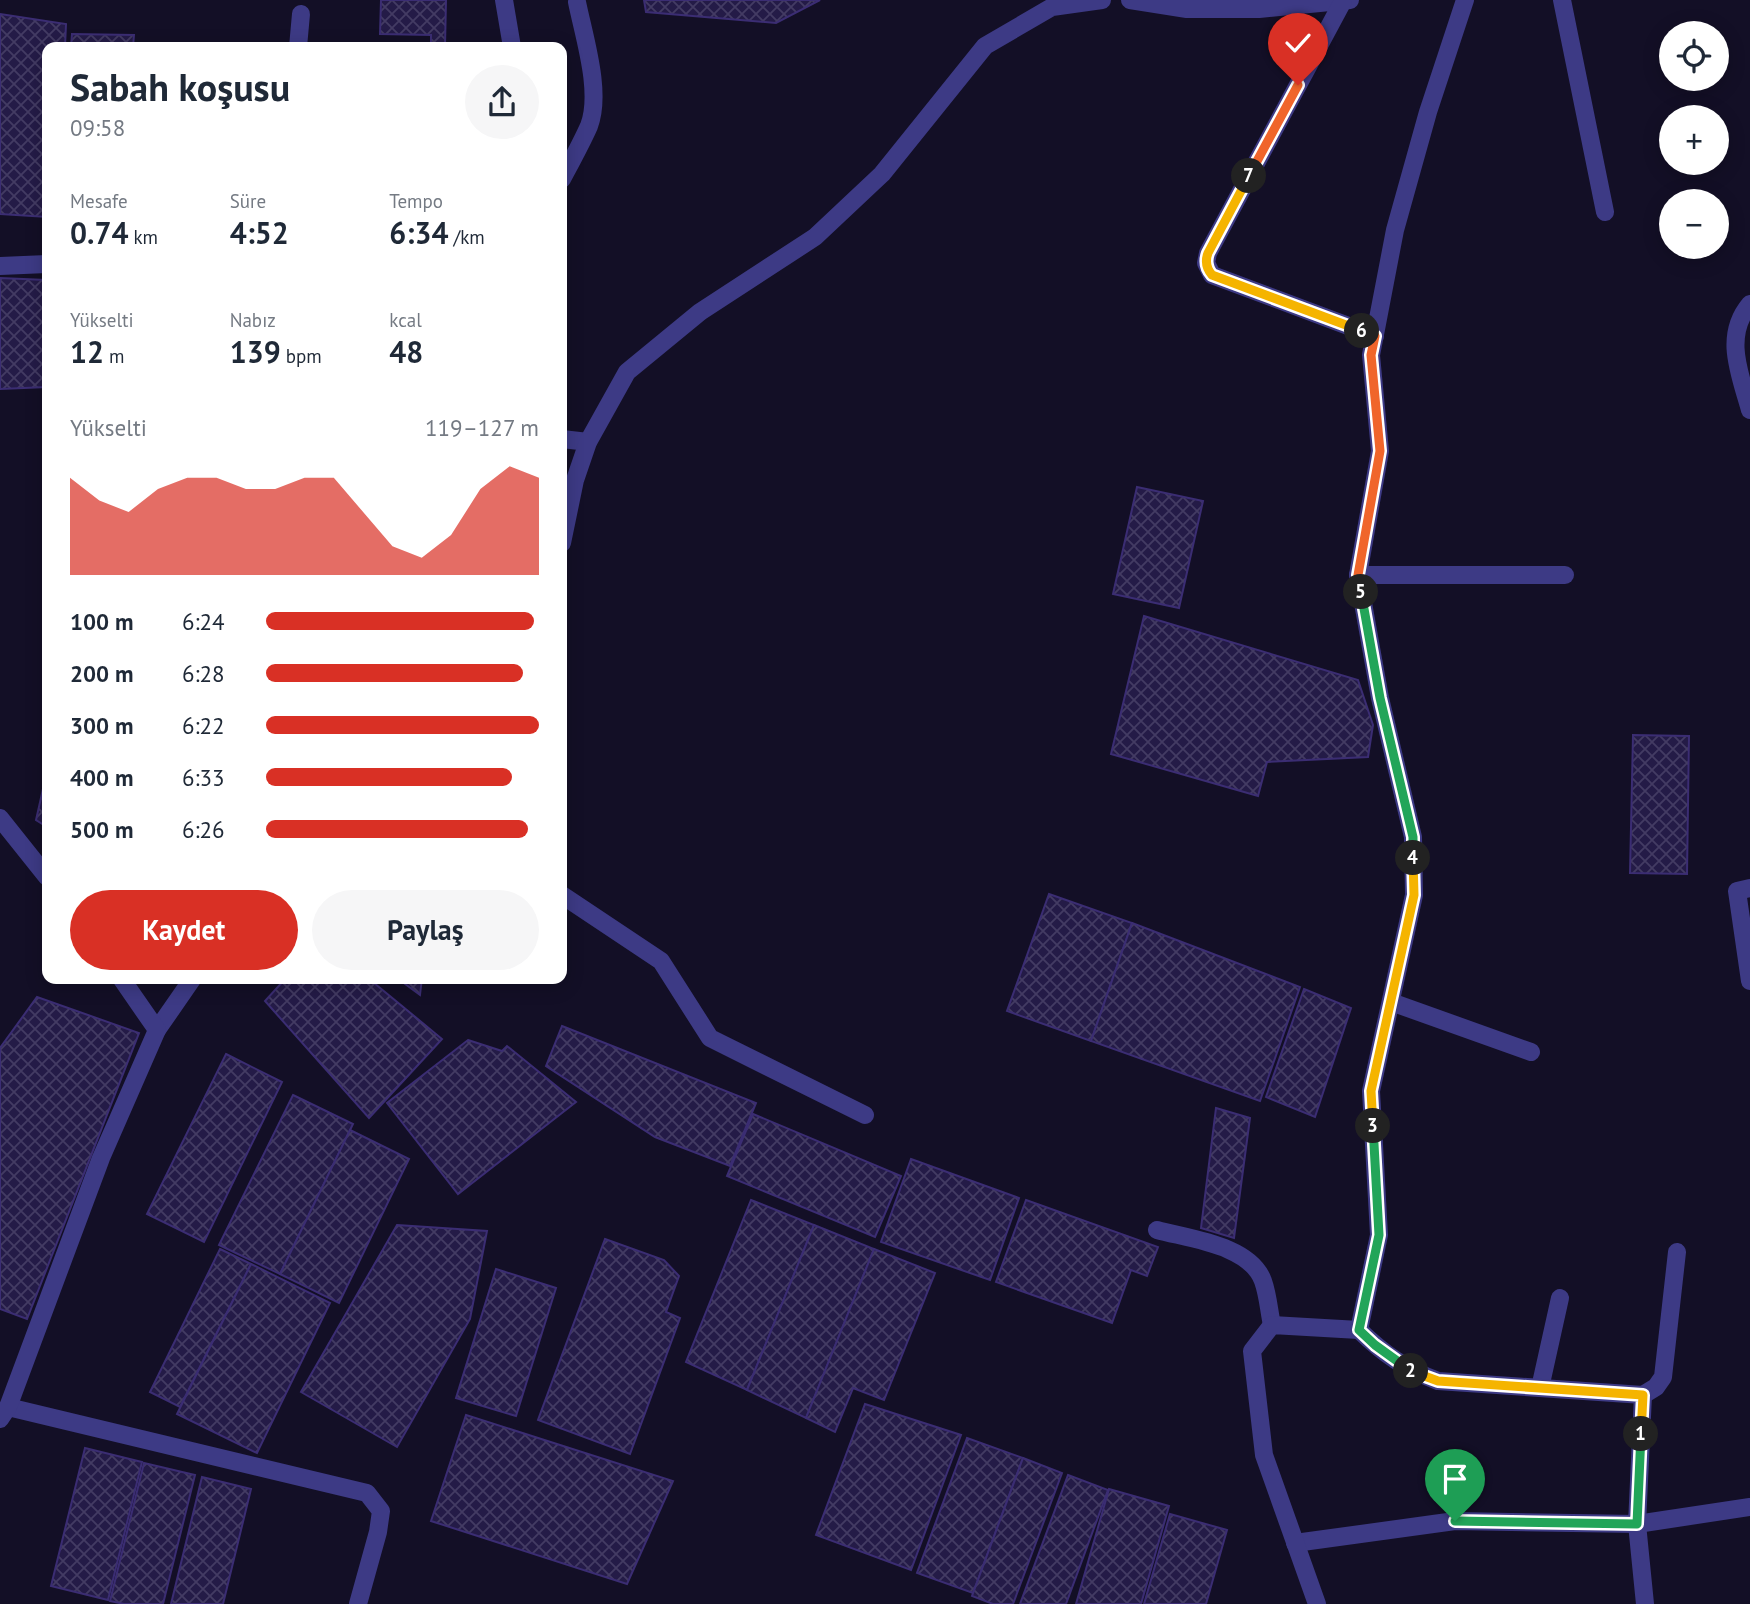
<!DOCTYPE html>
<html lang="tr">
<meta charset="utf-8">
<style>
:root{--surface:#fff;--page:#f6f6f7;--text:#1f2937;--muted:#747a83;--accent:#d93025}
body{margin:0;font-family:"PT Sans",sans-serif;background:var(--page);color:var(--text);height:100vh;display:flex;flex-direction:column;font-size:26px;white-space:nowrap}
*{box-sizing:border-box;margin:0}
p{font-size:23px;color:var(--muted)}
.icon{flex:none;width:38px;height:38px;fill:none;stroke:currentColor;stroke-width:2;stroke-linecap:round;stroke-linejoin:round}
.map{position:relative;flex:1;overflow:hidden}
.details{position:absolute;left:42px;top:42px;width:525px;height:942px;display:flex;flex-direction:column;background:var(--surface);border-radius:14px;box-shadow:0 4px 18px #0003}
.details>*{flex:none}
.controls{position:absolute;left:1659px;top:21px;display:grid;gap:14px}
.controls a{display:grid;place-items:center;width:70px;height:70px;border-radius:50%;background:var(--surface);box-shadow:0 4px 18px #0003;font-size:35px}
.pin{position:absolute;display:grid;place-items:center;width:60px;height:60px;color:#fff;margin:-72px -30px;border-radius:50% 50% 50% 0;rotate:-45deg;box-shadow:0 0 7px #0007}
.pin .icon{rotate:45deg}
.km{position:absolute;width:35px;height:35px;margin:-18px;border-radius:50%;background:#222;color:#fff;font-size:19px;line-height:35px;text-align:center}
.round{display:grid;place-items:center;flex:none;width:74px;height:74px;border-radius:37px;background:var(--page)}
.headline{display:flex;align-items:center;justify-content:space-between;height:119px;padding:0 28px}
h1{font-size:38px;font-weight:700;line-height:52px}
.figures{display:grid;grid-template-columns:repeat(3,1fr);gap:10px;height:119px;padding:7px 28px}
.figures div{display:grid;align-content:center}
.figures b{font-size:30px;font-weight:700}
.figures small{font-size:19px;font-weight:400}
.figures p{font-size:19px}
.chart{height:196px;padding:14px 28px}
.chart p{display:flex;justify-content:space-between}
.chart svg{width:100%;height:126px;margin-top:7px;fill:var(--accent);opacity:.7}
.button{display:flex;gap:14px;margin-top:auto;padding:14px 28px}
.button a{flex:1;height:80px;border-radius:42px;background:var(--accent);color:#fff;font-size:28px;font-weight:700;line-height:80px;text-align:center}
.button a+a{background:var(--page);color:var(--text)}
ul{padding:0 28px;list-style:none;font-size:23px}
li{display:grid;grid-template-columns:112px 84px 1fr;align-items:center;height:52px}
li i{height:18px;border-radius:9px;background:var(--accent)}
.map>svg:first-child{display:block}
.building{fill:url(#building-cross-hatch);stroke:#3b2d73;stroke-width:2}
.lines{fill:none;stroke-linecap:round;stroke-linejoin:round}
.minor{stroke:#3d3a85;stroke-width:18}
.split-1-casing{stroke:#fff;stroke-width:14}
.split-2-casing{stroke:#fff;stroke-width:14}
.split-3-casing{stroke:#fff;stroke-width:14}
.split-4-casing{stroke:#fff;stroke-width:14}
.split-5-casing{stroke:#fff;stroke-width:14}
.split-6-casing{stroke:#fff;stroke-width:14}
.split-7-casing{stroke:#fff;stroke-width:14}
.split-8-casing{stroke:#fff;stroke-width:14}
.split-1{stroke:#22a559;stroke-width:9}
.split-2{stroke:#f5b400;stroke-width:9}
.split-3{stroke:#22a559;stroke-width:9}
.split-4{stroke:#f5b400;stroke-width:9}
.split-5{stroke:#22a559;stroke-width:9}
.split-6{stroke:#f0652b;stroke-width:9}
.split-7{stroke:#f5b400;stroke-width:9}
.split-8{stroke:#f0652b;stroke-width:9}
</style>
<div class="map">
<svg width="1750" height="1604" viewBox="0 0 1750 1604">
<defs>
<pattern id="building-cross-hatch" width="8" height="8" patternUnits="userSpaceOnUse" patternTransform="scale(1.75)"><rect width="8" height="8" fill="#241b47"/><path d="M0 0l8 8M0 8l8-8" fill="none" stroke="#433b63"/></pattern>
</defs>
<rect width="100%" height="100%" fill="#130f26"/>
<!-- building -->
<g class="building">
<polygon points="381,0 446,0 445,47 431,47 431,35 380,34"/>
<polygon points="644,0 820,0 776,23 646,12"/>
<polygon points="0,14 66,24 65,47 47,47 47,217 0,214"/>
<polygon points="72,34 134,35 133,47 71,47"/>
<polygon points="0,278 46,280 47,387 0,389"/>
<polygon points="1137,487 1203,501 1179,608 1113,594"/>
<polygon points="1144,616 1358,680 1373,725 1368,757 1267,762 1258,796 1111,754"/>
<polygon points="1633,735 1689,736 1687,874 1630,873"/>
<polygon points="47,771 47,827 36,820"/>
<polygon points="1049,894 1132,923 1091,1041 1007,1011"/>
<polygon points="1132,923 1300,987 1260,1101 1091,1041"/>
<polygon points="286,978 368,978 442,1039 369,1118 265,1001"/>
<polygon points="397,978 422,978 420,995"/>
<polygon points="1304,989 1351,1008 1315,1117 1266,1097"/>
<polygon points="37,997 139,1033 27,1319 0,1309 0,1048"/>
<polygon points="562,1026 756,1103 730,1166 655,1137 546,1066"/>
<polygon points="468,1040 502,1051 507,1046 576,1102 458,1194 387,1103"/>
<polygon points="226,1054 282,1082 204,1242 147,1214"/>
<polygon points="293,1095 353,1124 280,1274 219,1245"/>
<polygon points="1216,1108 1250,1118 1234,1238 1201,1228"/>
<polygon points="753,1114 901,1176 875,1237 727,1176"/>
<polygon points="350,1130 409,1159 339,1303 280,1274"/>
<polygon points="911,1159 1019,1198 990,1280 881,1242"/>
<polygon points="751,1200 814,1225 747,1390 686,1362"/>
<polygon points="1026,1200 1158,1247 1147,1276 1131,1270 1112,1323 996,1282"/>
<polygon points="397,1225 487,1231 470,1319 397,1447 301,1392"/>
<polygon points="814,1225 874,1249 806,1418 747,1390"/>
<polygon points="605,1239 664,1260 679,1276 666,1312 680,1318 630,1454 538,1420"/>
<polygon points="220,1249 251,1264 180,1407 150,1392"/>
<polygon points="874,1249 935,1273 884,1400 853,1388 835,1432 806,1418"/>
<polygon points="251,1264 330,1303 257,1453 177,1414"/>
<polygon points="496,1269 556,1288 516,1416 456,1398"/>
<polygon points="865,1404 961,1435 911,1570 816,1535"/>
<polygon points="466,1415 673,1481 627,1584 431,1521"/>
<polygon points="967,1438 1023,1458 973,1593 917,1573"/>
<polygon points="85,1448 142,1462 108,1600 51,1586"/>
<polygon points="1023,1458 1062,1473 1013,1604 993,1604 972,1596"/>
<polygon points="144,1463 195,1475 163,1604 124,1604 110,1601"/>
<polygon points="1068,1475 1108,1490 1066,1604 1020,1604"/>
<polygon points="202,1477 251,1489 223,1604 171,1604"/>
<polygon points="1109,1489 1169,1506 1141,1604 1076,1604"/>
<polygon points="1170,1514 1227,1530 1206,1604 1144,1604"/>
</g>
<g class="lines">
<!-- minor -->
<g class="minor">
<polyline points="504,0 512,47"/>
<polyline points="1130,0 1187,9 1259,9 1350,0"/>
<polyline points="1562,0 1605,212"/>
<polyline points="1343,1 1208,253 1206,263 1212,275 1375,336"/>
<polyline points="298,47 301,14"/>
<path d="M562,179C571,162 581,144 589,126C602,92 584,37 577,2"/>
<polyline points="0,266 47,264"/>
<path d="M1750,304C1723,336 1740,374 1750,410"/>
<polyline points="562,439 588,442"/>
<polyline points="562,543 575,480 588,442 627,372 700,312 815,237 882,174 985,46 1052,7 1102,0"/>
<polyline points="1358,575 1565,575"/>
<polyline points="0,818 47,877"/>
<polyline points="1750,888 1737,891 1750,981"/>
<polyline points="562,895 661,961 710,1038 865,1115"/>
<polyline points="1391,1002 1531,1052"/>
<polyline points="157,1030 193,978"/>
<path d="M1157,1230C1190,1239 1250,1245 1263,1281C1268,1295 1269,1311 1272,1325"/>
<polyline points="1540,1388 1560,1298"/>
<polyline points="1643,1395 1656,1387 1663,1377 1677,1252"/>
<polyline points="8,1407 367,1493 381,1511 378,1532 358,1604"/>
<polyline points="0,1419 8,1407 101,1158 157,1030 121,978"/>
<path d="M1295,1543L1455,1521L1637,1524L1643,1395L1438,1381C1404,1368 1385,1355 1359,1330"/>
<polyline points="1317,1604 1264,1455 1252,1351 1272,1325 1359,1330 1379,1235 1371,1091 1414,895 1413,837 1380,698 1358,575 1380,451 1371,355 1395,230 1428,112 1465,0"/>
<polyline points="1645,1604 1637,1524 1750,1507"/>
</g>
</g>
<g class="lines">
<!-- split-1 casing -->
<g class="split-1-casing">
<polyline id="split-1" points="1455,1521 1637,1524 1641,1434"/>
</g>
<!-- split-2 casing -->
<g class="split-2-casing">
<polyline id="split-2" points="1411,1371 1438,1381 1643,1395 1641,1434"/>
</g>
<!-- split-3 casing -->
<g class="split-3-casing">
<polyline id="split-3" points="1373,1126 1379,1235 1359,1330 1375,1345 1411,1371"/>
</g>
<!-- split-4 casing -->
<g class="split-4-casing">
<polyline id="split-4" points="1373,1126 1371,1091 1414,895 1413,858"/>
</g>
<!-- split-5 casing -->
<g class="split-5-casing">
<polyline id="split-5" points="1361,592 1380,698 1413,837 1413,858"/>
</g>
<!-- split-6 casing -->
<g class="split-6-casing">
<polyline id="split-6" points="1361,592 1358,575 1380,451 1371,355 1375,336 1362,331"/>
</g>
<!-- split-7 casing -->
<g class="split-7-casing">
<path id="split-7" d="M1249,176L1208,253C1205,261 1206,268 1212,275L1362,331"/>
</g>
<!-- split-8 casing -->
<g class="split-8-casing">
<polyline id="split-8" points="1249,176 1298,85"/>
</g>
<!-- split-1 -->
<use href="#split-1" class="split-1"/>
<!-- split-2 -->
<use href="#split-2" class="split-2"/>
<!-- split-3 -->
<use href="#split-3" class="split-3"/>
<!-- split-4 -->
<use href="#split-4" class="split-4"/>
<!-- split-5 -->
<use href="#split-5" class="split-5"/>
<!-- split-6 -->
<use href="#split-6" class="split-6"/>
<!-- split-7 -->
<use href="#split-7" class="split-7"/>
<!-- split-8 -->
<use href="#split-8" class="split-8"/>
</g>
</svg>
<div class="controls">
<a><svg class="icon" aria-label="locate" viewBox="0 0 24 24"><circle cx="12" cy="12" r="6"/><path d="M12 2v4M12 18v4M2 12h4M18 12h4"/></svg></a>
<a>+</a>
<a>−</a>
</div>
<div class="pin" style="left:1455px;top:1521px;background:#1e9e55"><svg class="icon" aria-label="arrive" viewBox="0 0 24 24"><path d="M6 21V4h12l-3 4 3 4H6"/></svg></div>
<div class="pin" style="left:1298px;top:85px;background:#d93025"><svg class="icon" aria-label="check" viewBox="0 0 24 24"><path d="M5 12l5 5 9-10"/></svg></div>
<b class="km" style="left:1641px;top:1434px">1</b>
<b class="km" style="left:1411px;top:1371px">2</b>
<b class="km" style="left:1373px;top:1126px">3</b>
<b class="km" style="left:1413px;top:858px">4</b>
<b class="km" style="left:1361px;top:592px">5</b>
<b class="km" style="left:1362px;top:331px">6</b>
<b class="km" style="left:1249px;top:176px">7</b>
<section class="details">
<div class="headline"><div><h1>Sabah koşusu</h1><p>09:58</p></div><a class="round"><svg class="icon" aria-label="share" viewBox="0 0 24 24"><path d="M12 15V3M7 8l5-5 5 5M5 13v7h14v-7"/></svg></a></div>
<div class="figures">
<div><p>Mesafe</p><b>0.74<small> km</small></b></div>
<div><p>Süre</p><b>4:52</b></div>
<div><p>Tempo</p><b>6:34<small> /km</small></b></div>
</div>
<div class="figures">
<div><p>Yükselti</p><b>12<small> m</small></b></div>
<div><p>Nabız</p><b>139<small> bpm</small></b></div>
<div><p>kcal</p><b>48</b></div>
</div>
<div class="chart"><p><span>Yükselti</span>119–127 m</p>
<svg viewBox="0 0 160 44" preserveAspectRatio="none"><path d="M0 44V10L10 18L20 22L30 14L40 10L50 10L60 14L70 14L80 10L90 10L100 22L110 34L120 38L130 30L140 14L150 6L160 10V44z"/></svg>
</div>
<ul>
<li><b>100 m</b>6:24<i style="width:98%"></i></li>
<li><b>200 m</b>6:28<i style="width:94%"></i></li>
<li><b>300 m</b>6:22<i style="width:100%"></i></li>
<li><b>400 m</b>6:33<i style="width:90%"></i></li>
<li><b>500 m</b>6:26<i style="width:96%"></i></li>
</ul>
<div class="button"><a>Kaydet</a><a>Paylaş</a></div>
</section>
</div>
